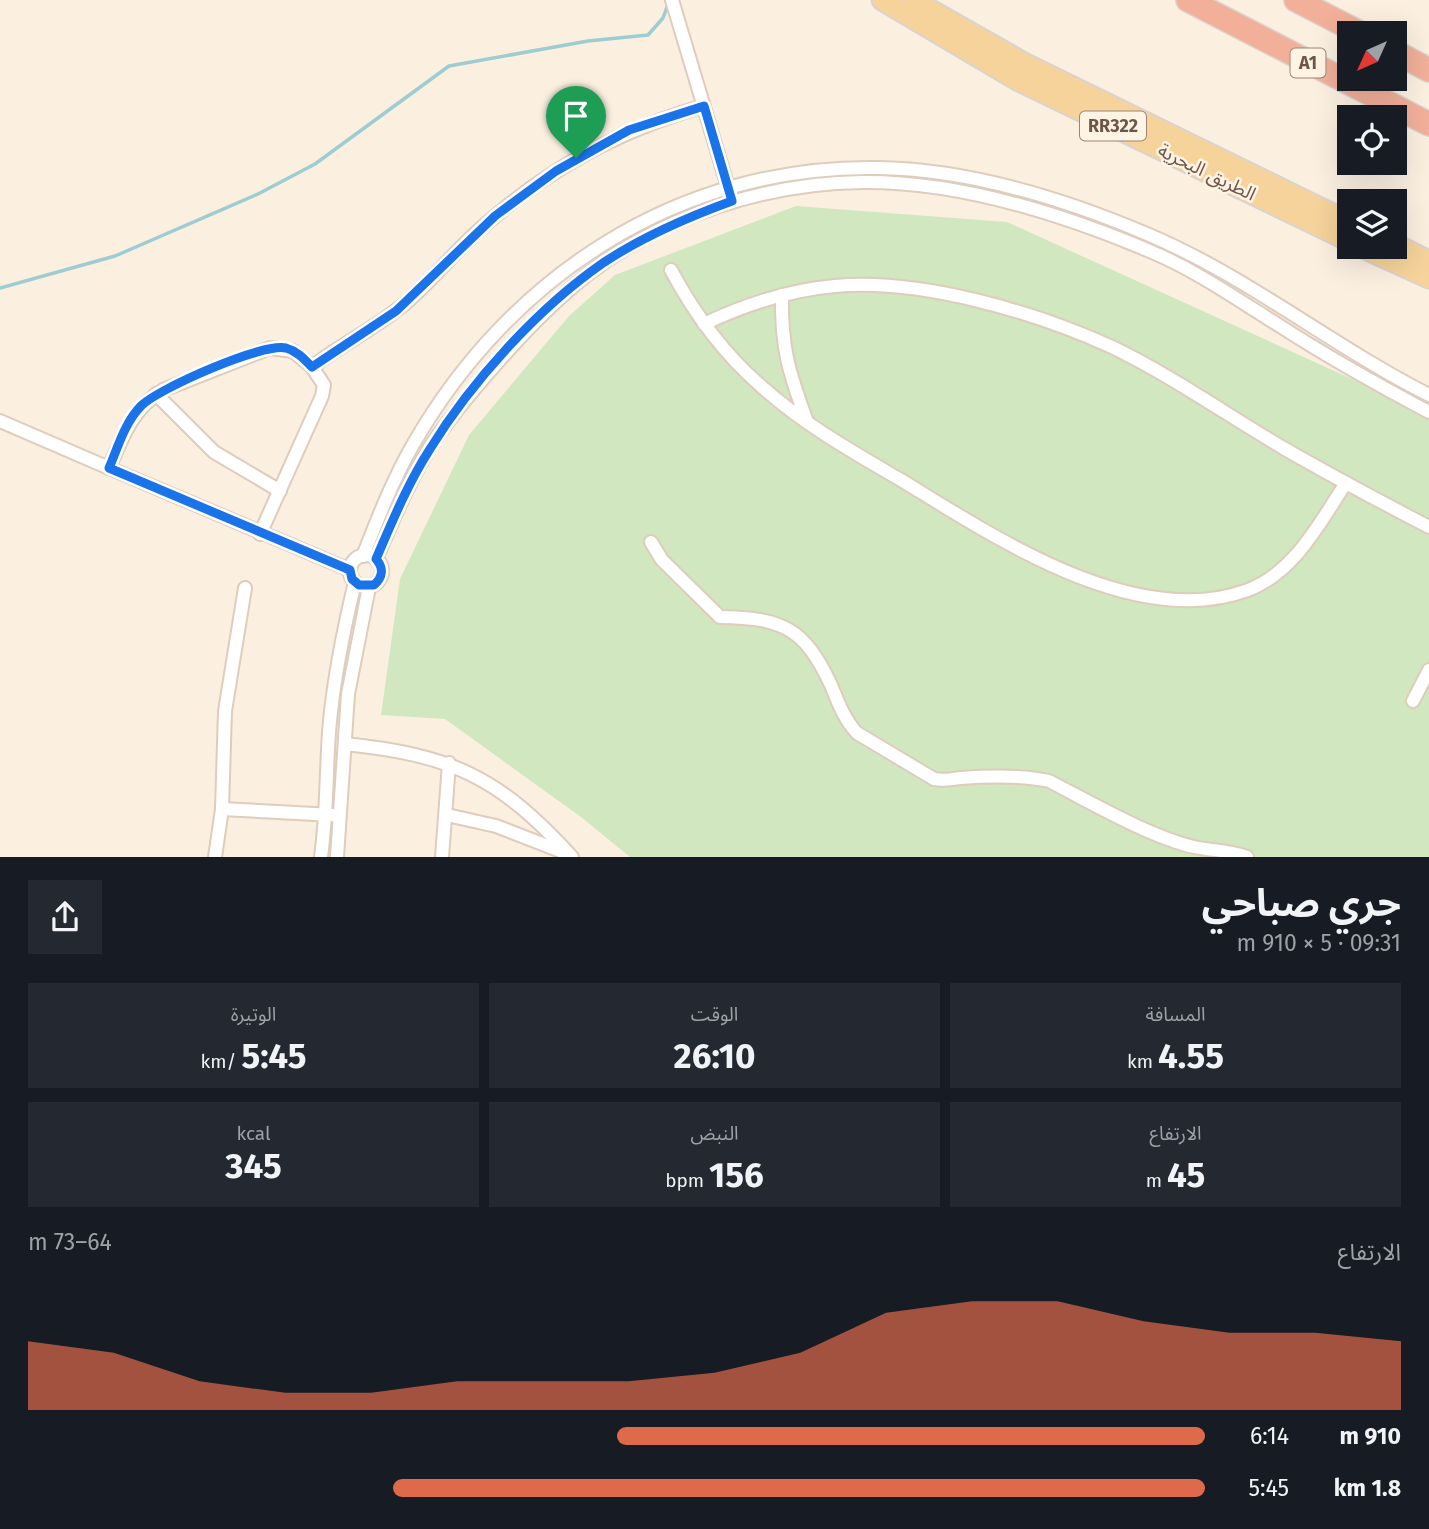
<!DOCTYPE html>
<html lang="ar">
<meta charset="utf-8">
<style>
:root{--surface:#171b24;--page:#242831;--text:#f1f3f6;--muted:#9ea1a6;--accent:#df6a4b}
body{margin:0;font-family:"Fira Sans","Noto Sans Arabic",sans-serif;background:var(--page);color:var(--text);direction:rtl;height:100vh;display:flex;flex-direction:column;font-size:26px;white-space:nowrap}
*{box-sizing:border-box;margin:0}
p{font-size:23px;color:var(--muted)}
.icon{flex:none;width:38px;height:38px;fill:none;stroke:currentColor;stroke-width:2;stroke-linecap:round;stroke-linejoin:round}
.map{position:relative;height:857px;overflow:hidden;direction:ltr}
.sheet{display:flex;flex-direction:column;background:var(--surface);flex:1}
.sheet>*{flex:none}
.needle{width:46px;rotate:225deg}
.buttons{position:absolute;left:1337px;top:21px;display:grid;gap:14px}
.buttons a{display:grid;place-items:center;width:70px;height:70px;border-radius:0px;background:var(--surface);box-shadow:0 7px 28px #0002;font-size:35px}
.pin{position:absolute;display:grid;place-items:center;width:60px;height:60px;color:#fff;margin:-72px -30px;border-radius:50% 50% 50% 0;rotate:-45deg;box-shadow:0 0 7px #0007}
.pin .icon{rotate:45deg}
.round{display:grid;place-items:center;flex:none;width:74px;height:74px;border-radius:0px;background:var(--page)}
.overview{display:flex;align-items:center;justify-content:space-between;height:119px;padding:0 28px}
h1{font-size:38px;font-weight:700;line-height:52px}
.metrics{display:grid;grid-template-columns:repeat(3,1fr);gap:10px;height:119px;padding:7px 28px}
.metrics div{display:grid;align-content:center;border-radius:0px;background:var(--page);text-align:center}
.metrics b{font-size:35px;font-weight:700}
.metrics small{font-size:19px;font-weight:400}
.metrics p{font-size:19px}
.chart{height:196px;padding:14px 28px}
.chart p{display:flex;justify-content:space-between}
.chart svg{width:100%;height:126px;margin-top:7px;fill:var(--accent);opacity:.7}
ul{padding:0 28px;list-style:none;font-size:23px}
li{display:grid;grid-template-columns:112px 84px 1fr;align-items:center;height:52px}
li i{height:18px;border-radius:9px;background:var(--accent)}
.map>svg:first-child{display:block}
.green{fill:#d0e7c0}
.lines{fill:none;stroke-linecap:round;stroke-linejoin:round}
.stream{stroke:#9dccd3;stroke-width:3.5}
.street-casing{stroke:#deccbd;stroke-width:16}
.primary-casing{stroke:#dad3d0;stroke-width:23}
.highway-casing{stroke:#dad3d0;stroke-width:26}
.street{stroke:#fff;stroke-width:12}
.primary{stroke:#f6d39b;stroke-width:19}
.highway{stroke:#f2b09a;stroke-width:23}
.route-casing{stroke:#fff;stroke-width:14}
.route{stroke:#1a73e8;stroke-width:9}
.labels{text-anchor:middle;dominant-baseline:central;stroke-width:5;stroke-linejoin:round;paint-order:stroke}
.shield{fill:#fef4e6;stroke:#9b8578;stroke-width:2}
.shield-label{font-size:18px;font-weight:bold;fill:#705649}
.street-label{font-size:19px;fill:#705649;stroke:#fef4e6}
</style>
<div class="map">
<svg width="1429" height="857" viewBox="0 0 1429 857">
<rect width="100%" height="100%" fill="#fbf0e0"/>
<!-- green -->
<polygon class="green" points="796,206 1007,222 1429,414 1429,857 630,857 581,817 445,719 381,715 400,579 469,435 569,316 615,275"/>
<g class="lines">
<!-- stream -->
<polyline class="stream" points="0,288 115,256 258,194 315,164 449,66 588,41 648,35 663,18 669,2"/>
<!-- street casing -->
<g class="street-casing">
<g id="street">
<polyline points="672,0 730,194"/>
<path d="M671,270C694,313 724,354 761,386C803,424 853,452 901,480C993,536 1135,632 1248,590C1295,572 1320,522 1346,483"/>
<path d="M782,295C781,349 789,372 807,422"/>
<path d="M704,324C746,304 789,290 835,286C920,278 1035,312 1112,347C1172,376 1227,415 1285,449C1332,476 1381,502 1429,527"/>
<polyline points="156,394 214,452 280,491"/>
<polyline points="0,421 109,468"/>
<polyline points="260,534 322,396 324,385 312,367"/>
<path d="M651,542L662,560L720,617C782,618 804,627 831,685C838,702 844,719 857,733L934,779C944,781 951,779 961,778C989,776 1022,775 1049,781C1090,802 1150,837 1194,847C1212,851 1230,850 1247,857"/>
<circle cx="366" cy="571" r="16"/>
<path d="M363,556C378,518 393,479 414,443C511,275 680,165 877,168C969,169 1062,198 1147,234C1247,276 1332,346 1429,395"/>
<path d="M376,559C392,522 408,484 429,449C448,419 472,391 496,364C524,332 554,301 587,275C662,216 767,183 862,182C958,181 1065,215 1152,252C1197,271 1238,300 1280,326C1328,357 1378,385 1429,412"/>
<path d="M350,570L109,468C123,436 132,409 163,390L270,348L293,351L312,367C343,343 380,326 409,300C433,279 453,254 477,232C545,170 617,131 704,106"/>
<polyline points="1413,701 1429,670"/>
<path d="M345,744C452,755 499,777 572,857"/>
<polyline points="222,809 333,815"/>
<polyline points="447,815 496,826 563,852"/>
<polyline points="215,857 222,809 225,711 245,588"/>
<path d="M321,857C327,813 326,776 329,732C333,681 343,632 355,582"/>
<polyline points="337,857 348,694 369,587"/>
<polyline points="442,857 449,763"/>
</g>
</g>
<!-- primary casing -->
<g class="primary-casing">
<g id="primary">
<polyline points="882,0 1019,81 1349,241"/>
<polyline points="913,0 1024,63 1349,222"/>
<polyline points="1395,244 1429,261"/>
<polyline points="1361,247 1429,278"/>
</g>
</g>
<!-- highway casing -->
<g class="highway-casing">
<g id="highway">
<polyline points="1188,0 1429,124"/>
<polyline points="1296,0 1360,33"/>
<polyline points="1395,52 1429,70"/>
</g>
</g>
<!-- street -->
<use href="#street" class="street"/>
<!-- primary -->
<use href="#primary" class="primary"/>
<!-- highway -->
<use href="#highway" class="highway"/>
</g>
<g class="lines">
<!-- route casing -->
<g class="route-casing">
<path id="route" d="M704,106L732,201C688,217 642,237 603,263C538,308 471,382 430,449C408,483 392,522 376,559C384,568 383,577 374,585H359L352,579L350,570L109,468C118,447 125,422 141,406C159,388 262,343 286,348C297,351 304,359 312,367L396,311L495,216L556,171L629,130Z"/>
</g>
<!-- route -->
<use href="#route" class="route"/>
</g>
<g class="labels">
<!-- shield labels -->
<g class="shield">
<rect x="1290.5" y="48.5" width="35" height="29" rx="5"/>
<rect x="1080" y="111.5" width="66" height="29" rx="5"/>
</g>
<g class="shield-label">
<text x="1308" y="63">A1</text>
<text x="1113" y="126">RR322</text>
</g>
<!-- street labels -->
<g class="street-label">
<text transform="translate(1207 172) rotate(26)">الطريق البحرية</text>
</g>
</g>
</svg>
<div class="buttons">
<a><svg class="needle" viewBox="-14 -14 28 28"><path d="M0-13l5 13h-10z" fill="#e53935"/><path d="M0 13l5-13h-10z" fill="#9ea1a6"/></svg></a>
<a><svg class="icon" aria-label="locate" viewBox="0 0 24 24"><circle cx="12" cy="12" r="6"/><path d="M12 2v4M12 18v4M2 12h4M18 12h4"/></svg></a>
<a><svg class="icon" aria-label="layers" viewBox="0 0 24 24"><path d="M12 4l9 5-9 5-9-5zM3 14l9 5 9-5"/></svg></a>
</div>
<div class="pin" style="left:576px;top:158px;background:#1e9e55"><svg class="icon" aria-label="arrive" viewBox="0 0 24 24"><path d="M6 21V4h12l-3 4 3 4H6"/></svg></div>
</div>
<section class="sheet">
<div class="overview"><div><h1>جري صباحي</h1><p>09:31 · 5 × 910 m</p></div><a class="round"><svg class="icon" aria-label="share" viewBox="0 0 24 24"><path d="M12 15V3M7 8l5-5 5 5M5 13v7h14v-7"/></svg></a></div>
<div class="metrics">
<div><p>المسافة</p><b>4.55<small> km</small></b></div>
<div><p>الوقت</p><b>26:10</b></div>
<div><p>الوتيرة</p><b>5:45<small> /km</small></b></div>
</div>
<div class="metrics">
<div><p>الارتفاع</p><b>45<small> m</small></b></div>
<div><p>النبض</p><b>156<small> bpm</small></b></div>
<div><p>kcal</p><b>345</b></div>
</div>
<div class="chart"><p><span>الارتفاع</span>64–73 m</p>
<svg viewBox="0 0 160 44" preserveAspectRatio="none"><path d="M0 44V20L10 24L20 34L30 38L40 38L50 34L60 34L70 34L80 31L90 24L100 10L110 6L120 6L130 13L140 17L150 17L160 20V44z"/></svg>
</div>
<ul>
<li><b>910 m</b>6:14<i style="width:50%"></i></li>
<li><b>1.8 km</b>5:45<i style="width:69%"></i></li>
</ul>
</section>
